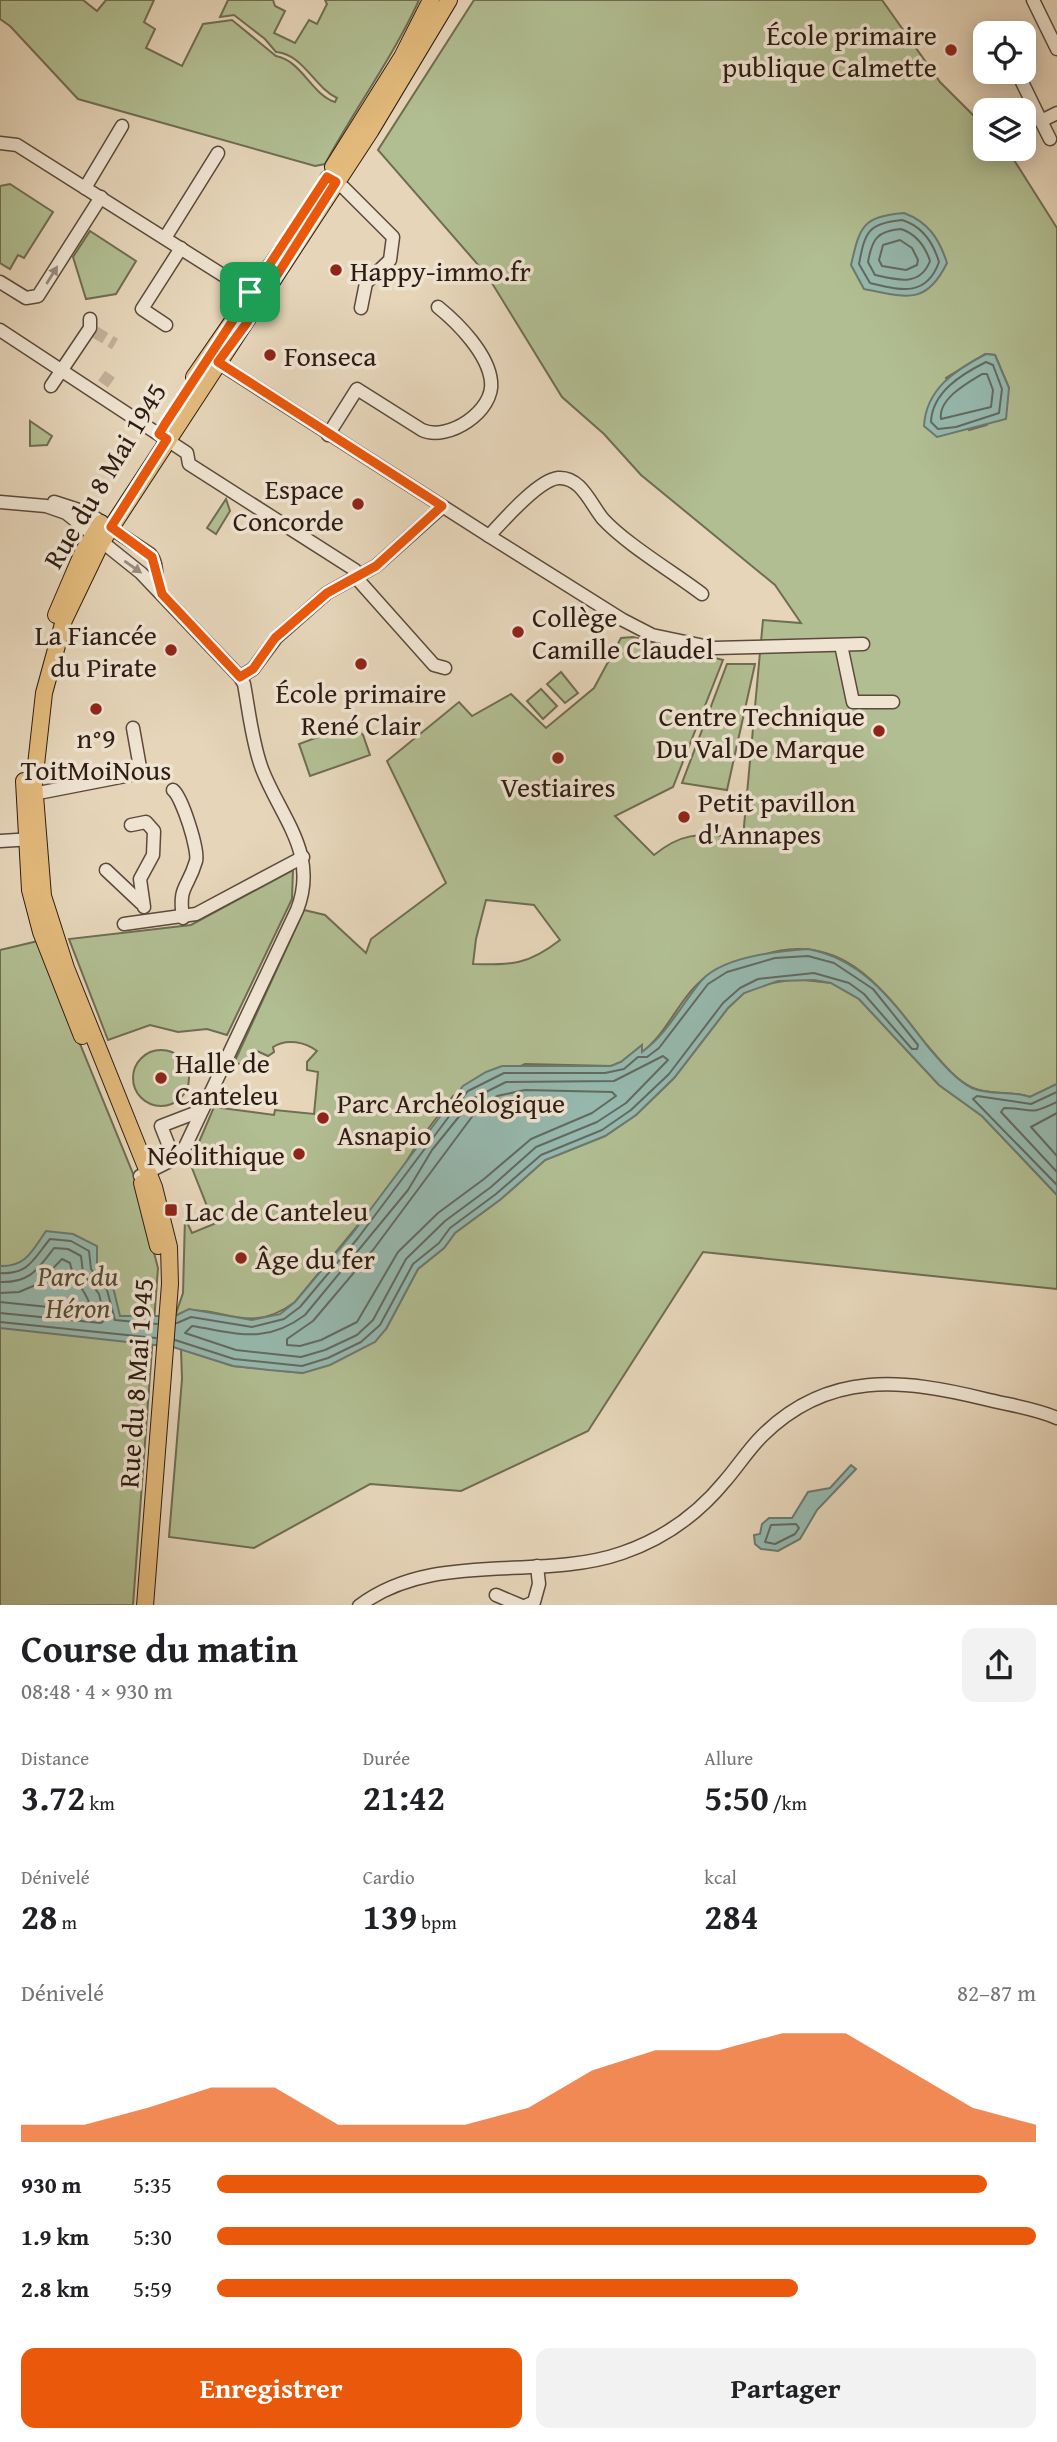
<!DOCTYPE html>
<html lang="fr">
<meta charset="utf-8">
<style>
:root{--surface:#fff;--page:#f2f2f2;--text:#202124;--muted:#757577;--accent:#ea580c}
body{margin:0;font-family:"Gentium Book Plus",serif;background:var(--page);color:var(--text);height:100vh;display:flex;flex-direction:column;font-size:26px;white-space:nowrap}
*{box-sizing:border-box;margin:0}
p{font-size:23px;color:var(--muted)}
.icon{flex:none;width:38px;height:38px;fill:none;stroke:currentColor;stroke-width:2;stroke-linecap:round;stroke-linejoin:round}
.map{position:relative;height:1605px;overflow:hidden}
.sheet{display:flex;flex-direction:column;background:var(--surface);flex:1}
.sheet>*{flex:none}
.fabs{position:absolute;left:973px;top:21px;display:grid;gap:14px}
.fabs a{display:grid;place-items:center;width:63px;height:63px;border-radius:14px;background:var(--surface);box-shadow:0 4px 18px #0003;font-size:35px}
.pin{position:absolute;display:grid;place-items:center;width:60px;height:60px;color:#fff;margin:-30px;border-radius:14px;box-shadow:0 4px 10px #0006}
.round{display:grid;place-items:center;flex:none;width:74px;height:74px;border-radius:14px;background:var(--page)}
.head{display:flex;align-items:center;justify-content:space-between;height:119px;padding:0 21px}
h1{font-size:38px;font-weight:700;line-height:52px}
.metrics{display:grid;grid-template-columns:repeat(3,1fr);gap:10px;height:119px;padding:7px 21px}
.metrics div{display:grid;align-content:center}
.metrics b{font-size:35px;font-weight:700}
.metrics small{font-size:19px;font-weight:400}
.metrics p{font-size:19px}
.chart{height:196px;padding:14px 21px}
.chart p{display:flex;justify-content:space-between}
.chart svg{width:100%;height:126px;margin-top:7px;fill:var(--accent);opacity:.7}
.primary-button{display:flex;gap:14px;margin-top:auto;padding:14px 21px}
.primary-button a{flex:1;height:80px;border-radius:14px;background:var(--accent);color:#fff;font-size:28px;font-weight:700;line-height:80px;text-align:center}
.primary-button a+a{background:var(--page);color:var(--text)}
ul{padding:0 21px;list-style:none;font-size:23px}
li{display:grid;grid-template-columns:112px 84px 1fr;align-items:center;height:52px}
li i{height:18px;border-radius:9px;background:var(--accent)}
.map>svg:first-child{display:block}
.green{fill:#b1be92;stroke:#6f6d52;stroke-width:2;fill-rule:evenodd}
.water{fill:#96b9af;stroke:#6c7a71;stroke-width:2}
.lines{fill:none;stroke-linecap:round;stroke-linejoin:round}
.shore{stroke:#626a61;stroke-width:2}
.minor-tunnel{stroke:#c1b098;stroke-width:12;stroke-dasharray:12 6;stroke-linecap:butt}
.minor-casing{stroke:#5b4a3c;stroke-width:15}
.major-casing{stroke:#2d1c13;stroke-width:18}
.minor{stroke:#efe4d2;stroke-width:12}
.major{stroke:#e3ba7c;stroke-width:16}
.oneway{fill:#988a7c}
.route-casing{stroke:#fff;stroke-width:14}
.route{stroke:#ea580c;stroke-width:9}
.poi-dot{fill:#8f2418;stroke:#efe4d2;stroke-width:2.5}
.labels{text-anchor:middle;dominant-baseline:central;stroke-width:7;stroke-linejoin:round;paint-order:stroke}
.poi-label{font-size:28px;fill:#2d1c13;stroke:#efe4d2;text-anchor:start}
.street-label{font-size:28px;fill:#2d1c13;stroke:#efe4d2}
.park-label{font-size:28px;font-style:italic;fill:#554d39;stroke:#efe4d2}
</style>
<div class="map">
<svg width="1057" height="1606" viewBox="0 0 1057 1606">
<rect width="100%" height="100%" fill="#e6d5b9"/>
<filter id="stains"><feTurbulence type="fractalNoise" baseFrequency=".00286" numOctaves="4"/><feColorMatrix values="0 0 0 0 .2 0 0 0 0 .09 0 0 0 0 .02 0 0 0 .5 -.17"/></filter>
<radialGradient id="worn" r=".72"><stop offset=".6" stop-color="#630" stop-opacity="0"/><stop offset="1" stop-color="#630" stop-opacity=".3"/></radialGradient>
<!-- green -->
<g class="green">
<path d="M0,0H83L97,11L106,0H154L144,22L155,29L146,48L182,66L203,24L232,20L276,56C302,61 311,94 335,102L337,98C314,87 303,54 276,52L265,39L234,15L220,17L228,0H273L275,6L285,11L274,33L295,43L309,20L317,24L327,4L325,0H419C392,59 355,108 325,164L315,166L78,99L10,26L0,19Z"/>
<path d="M474,0H882L940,82L985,127V149H1007L1057,228V1084L1030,1097C1012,1090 990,1096 973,1088C955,1080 939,1059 926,1044C883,989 842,929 762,955C745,961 721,965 707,976C680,995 669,1032 642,1052V1045L621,1062L611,1066L525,1064L453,1096L419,1141L395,1180L295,1302C243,1341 215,1296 175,1316L183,1293L185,1218L192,1233L214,1224L190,1163L214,1107L274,1115L275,1110L314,1114L318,1072L307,1070V1062L317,1051C305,1042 287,1038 273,1047L274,1052L268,1056L255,1050L247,1065L234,1063L304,910L325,915L366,953L371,939L446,883L387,761L459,702L472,716L511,694L546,728L594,688L621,638L633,637L723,660L673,787L615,816L654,855C686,829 704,835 743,837L763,620L801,623L775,585L641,475L604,434L562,397L487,275L378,150ZM985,354L995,355L1009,388L987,425L969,430L946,378ZM486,900L534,905L560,940C528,965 512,965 473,964L476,939Z"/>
<polygon points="10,184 53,212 24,258 18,255 10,269 0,263 0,186"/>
<polygon points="90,231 136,261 116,294 86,299 73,257"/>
<polygon points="30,421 52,436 47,445 30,446"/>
<polygon points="226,499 230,511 216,534 207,528"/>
<polygon points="727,664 755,664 727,790 682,783"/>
<polygon points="561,672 578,693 565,703 547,684"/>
<polygon points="541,689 557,706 543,719 527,701"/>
<polygon points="353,724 363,735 370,755 310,776 299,744"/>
<polygon points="293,870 292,899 227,1035 207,1029 178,1032 150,1025 108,1040 69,939 191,925"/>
<polygon points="38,941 134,1176 158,1268 133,1605 0,1606 0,950"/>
<polygon points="796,979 831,983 859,999 939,1085 982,1116 1057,1195 1057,1289 703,1252 588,1431 461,1491 370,1484 254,1548 169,1537 182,1379 181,1349 233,1366 303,1373 386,1329 418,1269 444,1248 455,1233 501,1199 545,1160 605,1136 636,1115 674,1078 728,1008 744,993 761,985"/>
<circle cx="161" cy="1078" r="28"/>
</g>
<!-- water -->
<g class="water">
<path d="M904,213C928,222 939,238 947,263C926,306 906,297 864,289L851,265C860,226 862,217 904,213Z"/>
<path d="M986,354L995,355L1009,388L1006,419L937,437L924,426C926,389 955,370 986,354Z"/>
<path d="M808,949C866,960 895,1005 929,1048C941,1062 956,1080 972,1088C990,1096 1012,1090 1030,1097L1057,1084V1195L982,1116L939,1085L859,999L831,983L814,980L778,981L744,993L728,1008L674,1078L636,1115L605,1136L545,1160L501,1199L455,1233L444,1248L418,1269L386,1329L375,1342L330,1365L303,1373L269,1370L233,1366L173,1347L0,1328V1266C26,1267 32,1251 46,1231L73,1234L97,1246V1266L113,1287L120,1316H175L189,1309L252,1320L280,1314L295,1302L352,1234L463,1086L486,1072L502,1066H611L621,1062L642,1045V1052C668,1033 681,1005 701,981C722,957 778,951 808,949Z"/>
<polygon points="851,1465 856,1469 817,1510 800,1539 778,1551 761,1549 755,1544 754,1535 760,1534 762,1524 769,1518 792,1518 808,1492 830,1488"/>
</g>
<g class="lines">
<!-- shore -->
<g class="shore">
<path d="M902,220C922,226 933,242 939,262C926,298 900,290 870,283L859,264C865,232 868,223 902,220Z"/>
<path d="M901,229C916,234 925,246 930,261C920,287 897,280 875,275L868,262C872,239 877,231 901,229Z"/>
<polygon points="900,240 912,248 918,260 917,265 906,270 882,266 879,260 883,245"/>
<path d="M986,362L993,365L1002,389L999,413L956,427L938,429L931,422C932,392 962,374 986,362Z"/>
<path d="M982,374H987L993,390L991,407L941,419C938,399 967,383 982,374Z"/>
<path d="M663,1056L668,1060L626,1103L597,1122L536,1147L491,1187L445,1221L406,1259L373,1320L357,1335L325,1350L301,1357L236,1350L185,1333L192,1326C237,1333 265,1345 305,1315L408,1190L432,1150L474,1098L506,1082L614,1081Z"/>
<polygon points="525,1090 612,1092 616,1096 592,1113 531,1139 484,1179 438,1213 398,1252 357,1322 321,1340 300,1346 287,1345 287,1339 313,1321 373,1250 480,1106 497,1096"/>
<polyline points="1057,1092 1031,1104 977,1096 973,1099 1057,1185"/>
<path d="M1057,1102C1026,1117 1034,1108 1004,1108L1001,1112L1057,1172"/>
<polyline points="1057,1113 1031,1127 1057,1156"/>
<path d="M0,1273C29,1275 34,1258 50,1239L71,1241L89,1251L91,1269L107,1290L115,1320L157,1324"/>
<path d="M0,1282C30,1283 38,1269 54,1248L68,1249L81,1256L83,1273L99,1294L105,1320L101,1323L0,1313"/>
<path d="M0,1293L19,1292L38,1284L62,1259L70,1263C73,1281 87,1291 91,1308L87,1311L0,1302"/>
<polyline points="0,1322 156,1338"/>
<polyline points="175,1340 234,1359 302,1366 328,1358 361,1342 380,1325 413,1264 439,1243 450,1228 496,1194 541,1155 602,1130 631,1110 669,1074 723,1003 740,988 758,979 814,973 849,983 864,994 912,1049 917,1049 918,1045 873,989 834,963 808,956 775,958 727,972 708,984 659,1048 647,1057 638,1057 624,1069 605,1073 504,1073 468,1091 358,1238 300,1307 284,1319 252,1327 191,1317 177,1323"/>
<polygon points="796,1524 799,1528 795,1534 775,1544 765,1542 771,1525"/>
</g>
<!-- minor-tunnel -->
<g class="minor-tunnel">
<polyline points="95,332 115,344"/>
<polyline points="103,384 111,373"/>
</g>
<!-- minor casing -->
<g class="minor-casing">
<g id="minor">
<polyline points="1033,0 1057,49"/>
<polyline points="1022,82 1041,121"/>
<polyline points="1050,139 1041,121 1057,113"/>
<polyline points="0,143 17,145 259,298"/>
<polyline points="327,177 344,188 393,237 390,260 366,283 361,308"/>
<polyline points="85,188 122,126"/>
<polyline points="165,238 218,153"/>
<polyline points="0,282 26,298 38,296 101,197"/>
<polyline points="166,325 142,309 181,248"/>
<polyline points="0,330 187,453 189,464 355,570 360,582 434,665 445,668"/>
<polyline points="211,358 489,536 623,620 652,635 714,648 863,644"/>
<polyline points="51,386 90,328 90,319"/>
<path d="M328,435L357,389L422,430C448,442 495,411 491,381C488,354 459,324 438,307"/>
<path d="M0,502L46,506L66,513L141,573L240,677L244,684C249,711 252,742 262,769C281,818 319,854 297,910L184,1149L174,1159L140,1176"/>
<path d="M54,502L88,513L150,554C159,564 154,578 160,590"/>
<path d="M489,536C502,522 538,480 558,478C581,476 591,505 603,519C626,544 673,572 702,594"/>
<polyline points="841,645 853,702 893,702"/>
<polyline points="240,677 253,669 276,638 327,593 376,566 442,507"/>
<path d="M173,790C182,797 199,850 196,861C188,889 178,885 183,918"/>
<polyline points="28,795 141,773 133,728"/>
<polyline points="131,825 146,822 154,831 153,855 140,879 144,907"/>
<polyline points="0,841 33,839"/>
<polyline points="106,870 141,903"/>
<polyline points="124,924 196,914 303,857"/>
<polyline points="174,1159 161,1126 200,1111"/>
<polyline points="496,1595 522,1606"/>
<path d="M359,1606C434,1549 538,1582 622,1553C663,1539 698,1514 725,1481C738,1466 748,1450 762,1436C828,1370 903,1379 985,1399C1009,1405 1034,1408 1057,1418"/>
<polyline points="525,1606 534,1602 539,1584 537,1566"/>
</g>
</g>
<!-- major casing -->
<g class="major-casing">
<g id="major">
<polyline points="333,167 402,57 431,0"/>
<polyline points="194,377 281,251"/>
<polyline points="56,615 83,552 101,523"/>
<polyline points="24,781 30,890 41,932 82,1036"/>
<polyline points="142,1183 158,1246"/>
<polyline points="145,1606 170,1284 169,1247 154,1187 66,968 43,896 34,783 44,693 64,620 101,543 371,130 449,0"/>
</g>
</g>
<!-- minor -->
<use href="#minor" class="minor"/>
<!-- major -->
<use href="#major" class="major"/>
</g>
<!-- one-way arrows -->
<defs><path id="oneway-solid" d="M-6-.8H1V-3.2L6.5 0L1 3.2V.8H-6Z" transform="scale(1.75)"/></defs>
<g class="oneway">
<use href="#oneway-solid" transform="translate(52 275) rotate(-58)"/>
<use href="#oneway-solid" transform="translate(133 567) rotate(35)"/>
</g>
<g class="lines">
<!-- route casing -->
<g class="route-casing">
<polygon id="route" points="327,177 336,182 246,324 218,362 442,506 376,566 327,593 275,638 253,669 240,677 162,594 152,557 111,527 167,439 159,434 165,424"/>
</g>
<!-- route -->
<use href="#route" class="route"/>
</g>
<!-- markers -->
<g class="poi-dot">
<circle cx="951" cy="50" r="7"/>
<circle cx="336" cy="270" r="7"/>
<circle cx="270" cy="355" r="7"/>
<circle cx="358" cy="504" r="7"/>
<circle cx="518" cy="632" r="7"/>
<circle cx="171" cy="650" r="7"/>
<circle cx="361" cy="664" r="7"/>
<circle cx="96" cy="709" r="7"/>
<circle cx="879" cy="731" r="7"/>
<circle cx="558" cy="758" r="7"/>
<circle cx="684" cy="817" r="7"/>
<circle cx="161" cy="1078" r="7"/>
<circle cx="323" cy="1118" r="7"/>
<circle cx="299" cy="1154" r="7"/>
<rect x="164" y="1203" width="14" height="14" rx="3.5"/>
<circle cx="241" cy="1258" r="7"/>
</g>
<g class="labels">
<!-- poi labels -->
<g class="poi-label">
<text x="937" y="34" text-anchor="end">École primaire<tspan x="937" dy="32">publique Calmette</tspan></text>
<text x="350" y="270">Happy-immo.fr</text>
<text x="284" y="355">Fonseca</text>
<text x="344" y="488" text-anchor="end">Espace<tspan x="344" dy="32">Concorde</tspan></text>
<text x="532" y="616">Collège<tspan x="532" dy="32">Camille Claudel</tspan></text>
<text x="157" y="634" text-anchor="end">La Fiancée<tspan x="157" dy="32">du Pirate</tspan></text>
<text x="361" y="692" text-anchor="middle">École primaire<tspan x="361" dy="32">René Clair</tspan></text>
<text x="865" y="715" text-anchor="end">Centre Technique<tspan x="865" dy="32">Du Val De Marque</tspan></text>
<text x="96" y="737" text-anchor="middle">n°9<tspan x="96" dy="32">ToitMoiNous</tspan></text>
<text x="558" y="786" text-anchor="middle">Vestiaires</text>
<text x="698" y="801">Petit pavillon<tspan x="698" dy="32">d'Annapes</tspan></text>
<text x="175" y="1062">Halle de<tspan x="175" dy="32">Canteleu</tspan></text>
<text x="337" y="1102">Parc Archéologique<tspan x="337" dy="32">Asnapio</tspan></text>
<text x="285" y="1154" text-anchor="end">Néolithique</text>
<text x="185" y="1210">Lac de Canteleu</text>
<text x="255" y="1258">Âge du fer</text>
</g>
<!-- street labels -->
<g class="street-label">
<text transform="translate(104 475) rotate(-59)">Rue du 8 Mai 1945</text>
<text transform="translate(135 1383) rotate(-86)">Rue du 8 Mai 1945</text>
</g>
<!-- park labels -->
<g class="park-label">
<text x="78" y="1275">Parc du<tspan x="78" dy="32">Héron</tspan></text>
</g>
</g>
<rect width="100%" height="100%" filter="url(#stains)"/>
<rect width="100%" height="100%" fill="url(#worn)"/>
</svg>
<div class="fabs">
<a><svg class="icon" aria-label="locate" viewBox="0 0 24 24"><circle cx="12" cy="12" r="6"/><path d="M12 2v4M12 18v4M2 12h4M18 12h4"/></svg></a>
<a><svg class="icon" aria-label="layers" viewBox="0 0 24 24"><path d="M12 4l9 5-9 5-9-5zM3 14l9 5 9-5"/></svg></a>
</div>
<div class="pin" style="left:250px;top:292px;background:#1e9e55"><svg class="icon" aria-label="arrive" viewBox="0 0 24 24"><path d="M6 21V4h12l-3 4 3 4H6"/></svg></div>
</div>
<section class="sheet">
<div class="head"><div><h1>Course du matin</h1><p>08:48 · 4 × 930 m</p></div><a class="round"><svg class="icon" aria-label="share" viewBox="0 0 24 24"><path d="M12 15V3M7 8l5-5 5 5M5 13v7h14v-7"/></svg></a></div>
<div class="metrics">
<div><p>Distance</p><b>3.72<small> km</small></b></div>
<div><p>Durée</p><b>21:42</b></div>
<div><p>Allure</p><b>5:50<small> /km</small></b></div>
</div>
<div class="metrics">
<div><p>Dénivelé</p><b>28<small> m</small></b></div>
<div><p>Cardio</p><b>139<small> bpm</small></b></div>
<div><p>kcal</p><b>284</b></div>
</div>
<div class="chart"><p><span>Dénivelé</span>82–87 m</p>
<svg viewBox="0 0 160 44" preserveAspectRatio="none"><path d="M0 44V38L10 38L20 32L30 25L40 25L50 38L60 38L70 38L80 32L90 19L100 12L110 12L120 6L130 6L140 19L150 32L160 38V44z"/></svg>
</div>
<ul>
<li><b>930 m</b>5:35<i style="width:94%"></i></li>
<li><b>1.9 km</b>5:30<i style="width:100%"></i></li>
<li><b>2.8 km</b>5:59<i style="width:71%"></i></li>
</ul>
<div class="primary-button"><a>Enregistrer</a><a>Partager</a></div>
</section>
